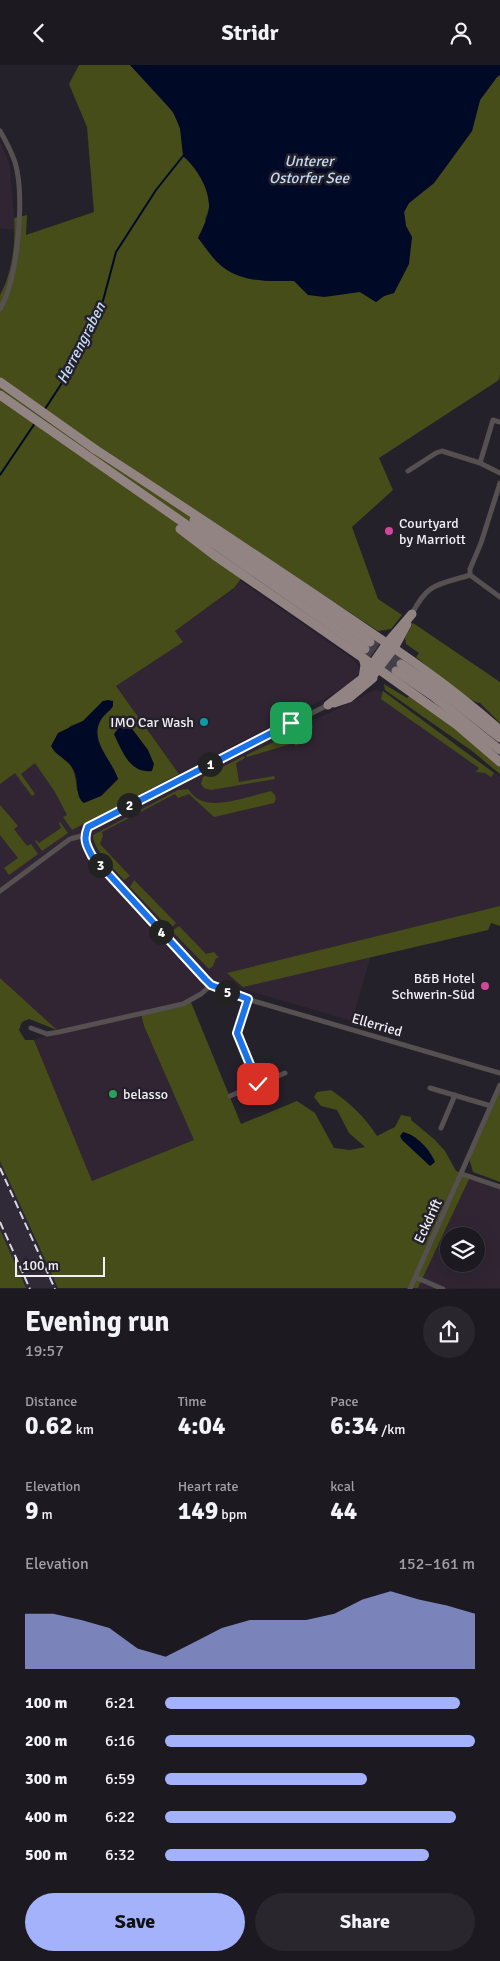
<!DOCTYPE html>
<meta charset="utf-8">
<style>
:root{--surface:#1c1920;--page:#29262d;--text:#f1f3f6;--muted:#a0a0a5;--line:#3a383e;--accent:#a4b2fc}
body{margin:0;font-family:Signika,sans-serif;background:var(--page);color:var(--text);height:100vh;display:flex;flex-direction:column;font-size:19px;white-space:nowrap}
*{box-sizing:border-box;margin:0}
p{font-size:16px;color:var(--muted)}
.icon{flex:none;width:28px;height:28px;fill:none;stroke:currentColor;stroke-width:2;stroke-linecap:round;stroke-linejoin:round}
.map{position:relative;height:1224px;overflow:hidden}
.panel{display:flex;flex-direction:column;background:var(--surface);flex:1}
.panel>*{flex:none}
.fabs{position:absolute;left:440px;top:1162px;display:grid;gap:10px}
.fabs a{display:grid;place-items:center;width:45px;height:45px;border-radius:50%;background:var(--surface);box-shadow:0 5px 20px #0002,0 0 0 1px var(--line);font-size:25px}
.scale{position:absolute;left:15px;bottom:12px;width:90px;box-sizing:border-box;padding-left:5px;border:2px solid #f2eff6;border-top:0;font-size:14px;line-height:18px;white-space:nowrap;color:#f2eff6;-webkit-text-stroke:4px #25212b;paint-order:stroke}
.pin{position:absolute;display:grid;place-items:center;width:42px;height:42px;color:#fff;margin:-21px;border-radius:10px;box-shadow:0 2px 8px #0006}
.km{position:absolute;width:25px;height:25px;margin:-12px;border-radius:50%;background:#222;color:#fff;font-size:14px;line-height:25px;text-align:center}
.round{display:grid;place-items:center;flex:none;width:52px;height:52px;border-radius:26px;background:var(--page)}
.summary{display:flex;align-items:center;justify-content:space-between;height:85px;padding:0 25px}
h1{font-size:28px;font-weight:700;line-height:38px}
.metrics{display:grid;grid-template-columns:repeat(3,1fr);gap:8px;height:85px;padding:5px 25px}
.metrics div{display:grid;align-content:center}
.metrics b{font-size:25px;font-weight:700}
.metrics small{font-size:14px;font-weight:400}
.metrics p{font-size:14px}
.chart{height:140px;padding:10px 25px}
.chart p{display:flex;justify-content:space-between}
.chart svg{width:100%;height:90px;margin-top:5px;fill:var(--accent);opacity:.7}
.cta{display:flex;gap:10px;margin-top:auto;padding:10px 25px}
.cta a{flex:1;height:58px;border-radius:30px;background:var(--accent);color:#111;font-size:20px;font-weight:700;line-height:58px;text-align:center}
.cta a+a{background:var(--page);color:var(--text)}
ul{padding:0 25px;list-style:none;font-size:16px}
li{display:grid;grid-template-columns:80px 60px 1fr;align-items:center;height:38px}
li i{height:12px;border-radius:6px;background:var(--accent)}
header{display:flex;justify-content:space-between;align-items:center;height:65px;padding:0 25px;background:var(--surface);font-size:22px;font-weight:700}
.map>svg:first-child{display:block}
.commercial{fill:#312534;fill-rule:evenodd}
.built{fill:#302938}
.green{fill:#464d19;fill-rule:evenodd}
.water{fill:#000926}
.lines{fill:none;stroke-linecap:round;stroke-linejoin:round}
.stream{stroke:#000926;stroke-width:2}
.trunk-tunnel{stroke:#444049;stroke-width:9;stroke-dasharray:9 4.5;stroke-linecap:butt}
.minor{stroke:#565050;stroke-width:5}
.trunk{stroke:#938484;stroke-width:9}
.rail{stroke:#d9d6dd;stroke-width:2;stroke-dasharray:8 4;stroke-linecap:butt}
.route-casing{stroke:#fff;stroke-width:10}
.route{stroke:#1a73e8;stroke-width:6}
.hotel-dot{fill:#d1479c;stroke:#25212b;stroke-width:2}
.culture-dot{fill:#0f9aa8;stroke:#25212b;stroke-width:2}
.leisure-dot{fill:#2e9e5b;stroke:#25212b;stroke-width:2}
.labels{text-anchor:middle;dominant-baseline:central;stroke-width:5;stroke-linejoin:round;paint-order:stroke}
.poi-label{font-size:14px;fill:#f2eff6;stroke:#25212b;text-anchor:start}
.street-label{font-size:14px;fill:#f2eff6;stroke:#25212b}
.water-label{font-size:15px;font-style:italic;fill:#c3daf6;stroke:#25212b}
</style>
<header><svg class="icon" aria-label="back" viewBox="0 0 24 24"><path d="M15 5l-7 7 7 7"/></svg>Stridr<svg class="icon" aria-label="person" viewBox="0 0 24 24"><circle cx="12" cy="8" r="4"/><path d="M4 21q1-7 8-7t8 7"/></svg></header>
<div class="map">
<svg width="500" height="1224" viewBox="0 0 500 1224">
<rect width="100%" height="100%" fill="#25212b"/>
<!-- commercial -->
<g class="commercial">
<polygon points="0,76 10,101 15,165 0,163"/>
<polygon points="239,515 353,594 358,600 359,607 355,615 337,627 179,709 116,621 183,577 175,566 234,524"/>
<polygon points="375,625 383,626 500,712 500,841 376,872 352,956 223,918 211,920 183,939 141,948 144,961 195,1075 92,1116 34,975 58,967 0,913 0,695 29,672 90,764 304,657 317,654"/>
<path d="M470,1112L500,1125V1223L418,1224ZM449,1171H476V1199H449Z"/>
</g>
<!-- built -->
<polygon class="built" points="0,1096 34,1172 58,1223 26,1223 0,1165"/>
<!-- green -->
<g class="green">
<path d="M79,0H130C147,17 175,41 180,64C183,73 183,82 183,91C196,103 208,121 209,139C210,144 206,150 205,155L264,216H294L360,227L376,237L384,231L394,228L412,172L406,161L404,147L409,138L434,118L472,66L480,35L497,12L500,10V309L499,315L379,393L393,425L352,462L378,534L402,550L391,564L378,566L260,488L234,523L175,566L183,577L116,621L179,709L72,765L63,752L67,750L55,727L35,698L21,709L35,729L32,731L15,708L0,719V230C12,209 16,177 14,153L27,150L26,170L94,147L87,62L69,19ZM103,636L106,649C84,670 111,693 118,714L101,731L77,726C75,703 72,699 54,686L70,661L83,656Z"/>
<path d="M413,558L500,617V658L480,638C470,638 427,601 416,592L419,588L406,579L405,573Z"/>
<polygon points="384,619 407,633 409,631 423,637 500,700 500,709 472,686 385,625"/>
<polygon points="383,626 494,708 491,712 485,708 476,707 479,703 381,634"/>
<path d="M312,658L313,663L298,672L300,679L295,681L294,678L247,692L246,690L285,672C291,665 303,660 312,658Z"/>
<polygon points="244,691 245,693 236,698 239,717 274,711 275,714 211,725 204,723 201,719 203,712"/>
<path d="M188,724C191,728 195,733 200,735C217,744 253,730 271,726L275,730L276,734L274,738L214,752L189,729L178,733L175,729L102,767L103,771L100,779L130,811L124,815C114,804 93,784 93,770L178,725Z"/>
<polygon points="0,740 18,761 14,764 27,781 31,779 38,789 9,810 4,803 18,793 0,770"/>
<polygon points="60,757 68,768 42,786 35,776 36,775 39,778 61,763 59,758"/>
<polygon points="134,815 176,858 170,864 130,822"/>
<polygon points="500,841 500,861 491,858 488,865 243,922 227,908"/>
<polygon points="179,861 206,889 214,887 219,893 216,893 213,901 209,904 172,866"/>
<path d="M0,913L57,965L29,954L22,957L19,965L25,975H34L92,1116L194,1075L144,961L141,948L190,935L241,1059L297,1036L315,1048L334,1083L350,1085L365,1082L349,1068L337,1045L321,1041L314,1032L317,1027L331,1025C350,1038 364,1051 377,1071L395,1062L401,1050L411,1052V1055L435,1075L445,1086L456,1106L470,1112L418,1223H58L0,1096Z"/>
<polygon points="500,1020 500,1117 473,1107 469,1093"/>
<polygon points="0,1165 26,1223 0,1223"/>
</g>
<!-- water -->
<g class="water">
<path d="M130,0H500V10L497,12L480,35L472,66L434,118L409,138L404,147L406,161L412,172L409,199L394,228L384,231L376,237L360,227L324,232L308,230L294,216C270,216 245,218 224,203C214,196 206,183 198,173C202,164 210,150 209,139C208,121 197,103 183,91L180,63L173,47Z"/>
<path d="M108,635L113,636V641C110,647 103,649 100,656C89,677 112,695 118,714L101,731L84,738C75,732 79,718 75,708C71,695 56,692 51,681L58,668L83,656L103,636Z"/>
<path d="M120,661H130L148,685L154,699L152,706C130,709 122,686 114,669Z"/>
<path d="M403,1067C417,1070 430,1085 435,1097L430,1101L402,1075L400,1071Z"/>
</g>
<g class="lines">
<!-- stream -->
<g class="stream">
<polyline points="45,344 71,304 100,247 116,187 156,125 183,91"/>
<polyline points="0,410 35,358"/>
</g>
<!-- trunk-tunnel -->
<g class="trunk-tunnel">
<polyline points="370,577 401,599"/>
<polyline points="365,584 396,606"/>
</g>
<!-- minor -->
<g class="minor">
<path d="M0,66C6,76 11,86 15,97C25,131 18,214 0,244"/>
<polyline points="480,398 493,355 500,357"/>
<polyline points="408,406 436,388 442,386 480,398 500,408"/>
<polyline points="470,510 470,504 481,478 500,418"/>
<path d="M412,549C428,517 438,520 470,510L500,532"/>
<path d="M328,640L87,762C83,774 86,781 92,791L211,920L240,932L500,1008"/>
<polyline points="0,826 70,774 85,770"/>
<polyline points="248,934 237,968 258,1019"/>
<polyline points="31,963 47,969 59,967 183,939 201,929 211,920"/>
<polyline points="430,1023 491,1041"/>
<polyline points="230,1031 285,1008"/>
<polyline points="441,1063 455,1030"/>
<polyline points="462,1109 500,1122"/>
<polyline points="415,1212 443,1224"/>
<polyline points="410,1224 500,1020"/>
</g>
<!-- trunk -->
<g class="trunk">
<polyline points="0,317 96,385"/>
<polyline points="0,330 365,584"/>
<path d="M93,383C169,432 245,483 320,533C382,575 444,615 500,665"/>
<polyline points="194,455 370,577"/>
<polyline points="180,464 214,490 363,593 365,600 363,613"/>
<polyline points="363,593 457,660 500,697"/>
<polyline points="401,599 440,626 500,673"/>
<polyline points="396,606 433,631 500,685"/>
<polyline points="368,617 394,583 407,559"/>
<polyline points="334,638 349,633 373,613"/>
<polyline points="328,640 363,613 387,578 412,549"/>
</g>
<!-- rail -->
<g class="rail">
<polyline points="0,1103 55,1224"/>
<polyline points="0,1157 30,1224"/>
</g>
</g>
<g class="lines">
<!-- route casing -->
<g class="route-casing">
<path id="route" d="M258,1019L237,968L248,934L211,920L205,914L92,791C86,780 83,774 88,762L291,658"/>
</g>
<!-- route -->
<use href="#route" class="route"/>
</g>
<!-- markers -->
<g class="hotel-dot">
<circle cx="389" cy="466" r="5"/>
<circle cx="485" cy="921" r="5"/>
</g>
<circle class="culture-dot" cx="204" cy="657" r="5"/>
<circle class="leisure-dot" cx="113" cy="1029" r="5"/>
<g class="labels">
<!-- poi labels -->
<g class="poi-label">
<text x="399" y="458">Courtyard<tspan x="399" dy="16">by Marriott</tspan></text>
<text x="194" y="657" text-anchor="end">IMO Car Wash</text>
<text x="475" y="913" text-anchor="end">B&amp;B Hotel<tspan x="475" dy="16">Schwerin-Süd</tspan></text>
<text x="123" y="1029">belasso</text>
</g>
<!-- street labels -->
<g class="street-label">
<text transform="translate(377 960) rotate(16)">Ellerried</text>
<text transform="translate(428 1156) rotate(-65)">Eckdrift</text>
</g>
<!-- water labels -->
<g class="water-label">
<text x="309" y="96">Unterer<tspan x="309" dy="17">Ostorfer See</tspan></text>
<text transform="translate(81 278) rotate(-63)">Herrengraben</text>
</g>
</g>
</svg>
<div class="fabs">
<a><svg class="icon" aria-label="layers" viewBox="0 0 24 24"><path d="M12 4l9 5-9 5-9-5zM3 14l9 5 9-5"/></svg></a>
</div>
<div class="scale">100 m</div>
<div class="pin" style="left:291px;top:658px;background:#1e9e55"><svg class="icon" aria-label="arrive" viewBox="0 0 24 24"><path d="M6 21V4h12l-3 4 3 4H6"/></svg></div>
<div class="pin" style="left:258px;top:1019px;background:#d93025"><svg class="icon" aria-label="check" viewBox="0 0 24 24"><path d="M5 12l5 5 9-10"/></svg></div>
<b class="km" style="left:210px;top:699px">1</b>
<b class="km" style="left:129px;top:740px">2</b>
<b class="km" style="left:100px;top:800px">3</b>
<b class="km" style="left:161px;top:867px">4</b>
<b class="km" style="left:227px;top:927px">5</b>
</div>
<section class="panel">
<div class="summary"><div><h1>Evening run</h1><p>19:57</p></div><a class="round"><svg class="icon" aria-label="share" viewBox="0 0 24 24"><path d="M12 15V3M7 8l5-5 5 5M5 13v7h14v-7"/></svg></a></div>
<div class="metrics">
<div><p>Distance</p><b>0.62<small> km</small></b></div>
<div><p>Time</p><b>4:04</b></div>
<div><p>Pace</p><b>6:34<small> /km</small></b></div>
</div>
<div class="metrics">
<div><p>Elevation</p><b>9<small> m</small></b></div>
<div><p>Heart rate</p><b>149<small> bpm</small></b></div>
<div><p>kcal</p><b>44</b></div>
</div>
<div class="chart"><p><span>Elevation</span>152–161 m</p>
<svg viewBox="0 0 160 44" preserveAspectRatio="none"><path d="M0 44V17L10 17L20 20L30 24L40 34L50 38L60 31L70 24L80 20L90 20L100 20L110 17L120 10L130 6L140 10L150 13L160 17V44z"/></svg>
</div>
<ul>
<li><b>100 m</b>6:21<i style="width:95%"></i></li>
<li><b>200 m</b>6:16<i style="width:100%"></i></li>
<li><b>300 m</b>6:59<i style="width:65%"></i></li>
<li><b>400 m</b>6:22<i style="width:94%"></i></li>
<li><b>500 m</b>6:32<i style="width:85%"></i></li>
</ul>
<div class="cta"><a>Save</a><a>Share</a></div>
</section>
